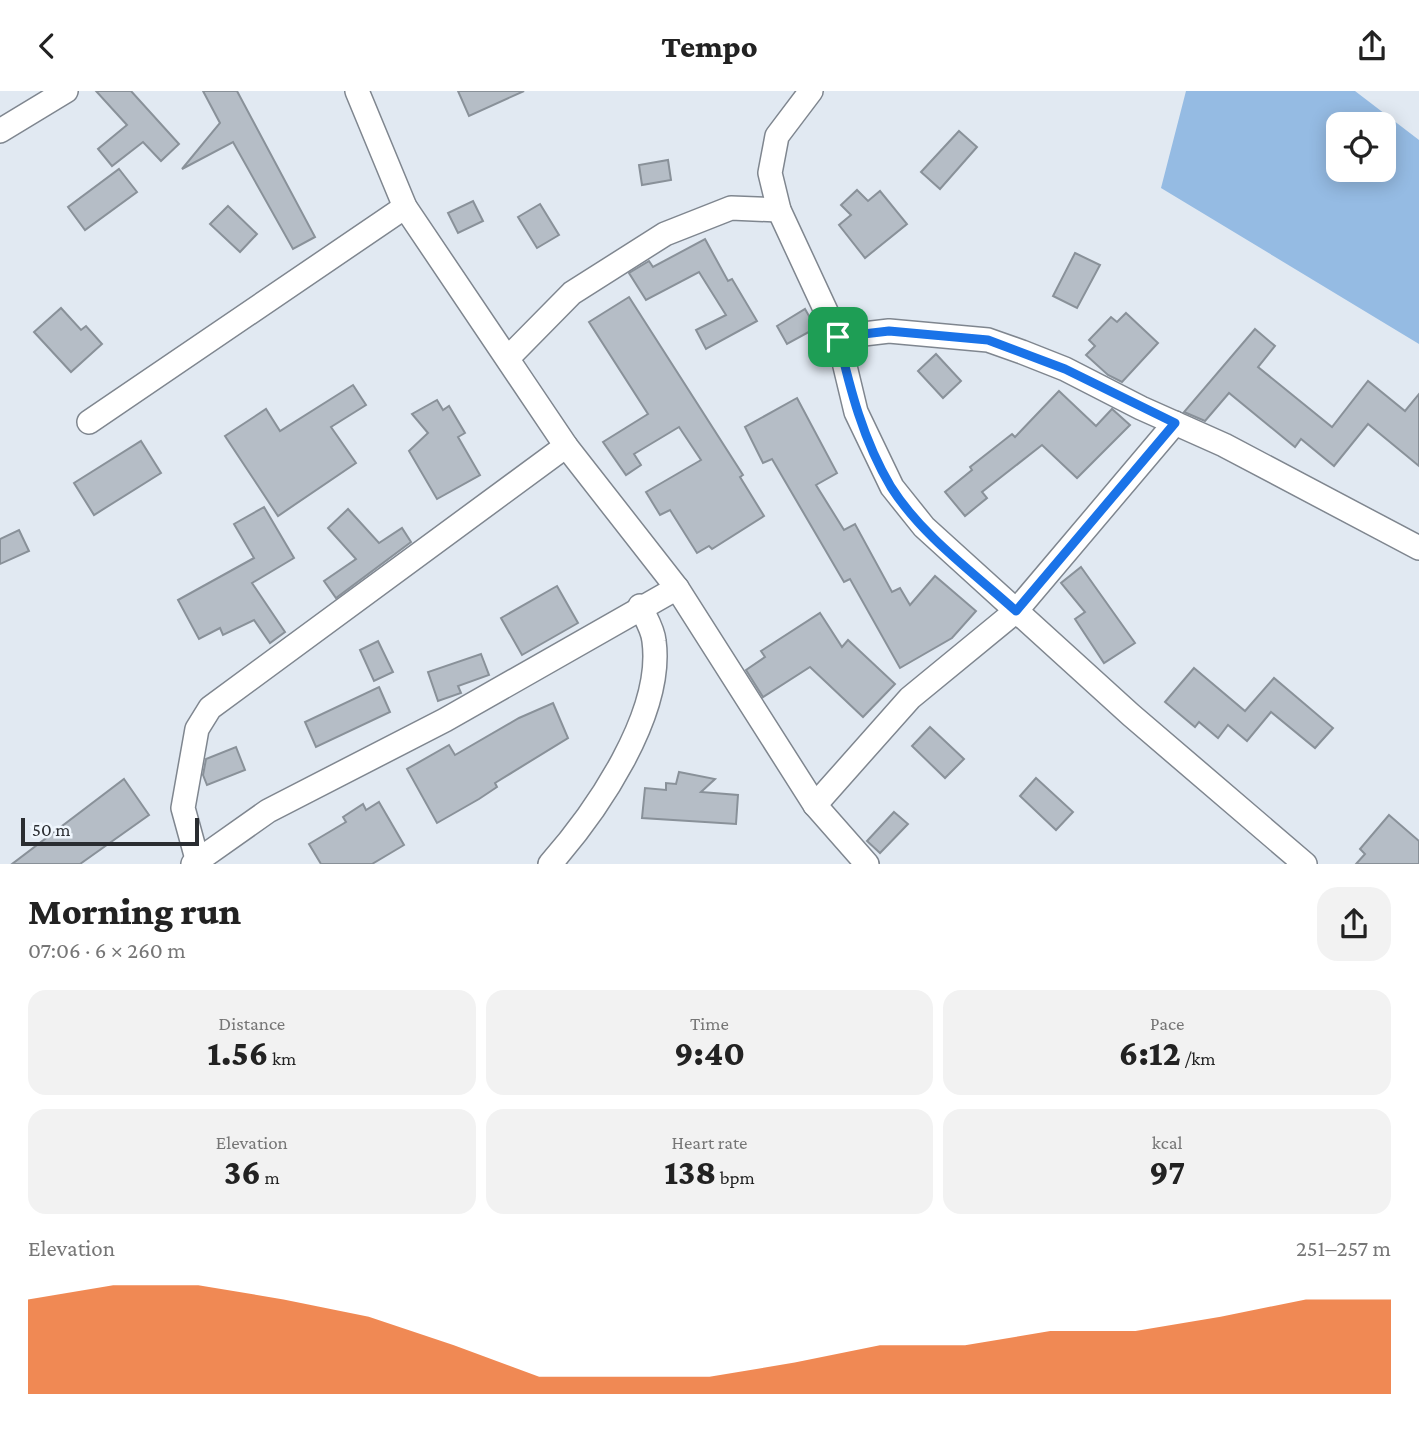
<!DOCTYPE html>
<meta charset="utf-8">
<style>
:root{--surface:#fff;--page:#f2f2f2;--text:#222;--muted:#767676;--accent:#ea580c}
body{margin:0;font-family:"Crimson Pro",serif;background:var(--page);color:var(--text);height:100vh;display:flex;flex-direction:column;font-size:26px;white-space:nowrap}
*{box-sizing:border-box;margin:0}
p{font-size:23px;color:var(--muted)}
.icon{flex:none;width:38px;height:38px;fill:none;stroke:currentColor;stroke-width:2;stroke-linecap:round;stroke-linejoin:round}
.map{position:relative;height:773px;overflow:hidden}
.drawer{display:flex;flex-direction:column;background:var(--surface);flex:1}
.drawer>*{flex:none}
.fabs{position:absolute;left:1326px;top:21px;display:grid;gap:14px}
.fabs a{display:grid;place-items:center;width:70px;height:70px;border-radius:14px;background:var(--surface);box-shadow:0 4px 18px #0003;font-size:35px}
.scale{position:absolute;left:21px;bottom:18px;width:178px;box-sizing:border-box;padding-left:7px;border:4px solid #2a2d31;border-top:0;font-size:19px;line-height:24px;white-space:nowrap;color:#2a2d31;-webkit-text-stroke:5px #eff6fd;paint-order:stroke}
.pin{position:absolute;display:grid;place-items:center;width:60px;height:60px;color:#fff;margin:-30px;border-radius:14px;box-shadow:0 4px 10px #0006}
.round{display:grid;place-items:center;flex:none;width:74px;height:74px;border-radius:21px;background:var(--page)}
.headline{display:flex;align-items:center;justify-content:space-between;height:119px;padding:0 28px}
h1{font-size:38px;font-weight:800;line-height:52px}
.metrics{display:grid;grid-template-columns:repeat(3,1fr);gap:10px;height:119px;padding:7px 28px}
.metrics div{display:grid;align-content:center;border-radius:18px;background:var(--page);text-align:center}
.metrics b{font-size:35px;font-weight:800}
.metrics small{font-size:19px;font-weight:400}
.metrics p{font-size:19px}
.chart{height:196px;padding:14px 28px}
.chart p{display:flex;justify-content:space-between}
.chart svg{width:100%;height:126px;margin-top:7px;fill:var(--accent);opacity:.7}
header{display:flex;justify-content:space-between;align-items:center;height:91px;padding:0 28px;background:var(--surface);font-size:32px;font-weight:800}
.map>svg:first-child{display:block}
.green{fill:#95bbe3;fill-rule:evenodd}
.building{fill:#b5bdc6;stroke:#899199;stroke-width:2}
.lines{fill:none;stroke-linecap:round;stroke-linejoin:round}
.minor-casing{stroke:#7f868f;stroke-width:26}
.minor{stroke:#fff;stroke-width:23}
.route-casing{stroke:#fff;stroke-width:14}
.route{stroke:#1a73e8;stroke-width:9}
</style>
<header><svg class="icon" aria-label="back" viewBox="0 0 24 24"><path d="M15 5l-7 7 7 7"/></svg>Tempo<svg class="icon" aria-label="share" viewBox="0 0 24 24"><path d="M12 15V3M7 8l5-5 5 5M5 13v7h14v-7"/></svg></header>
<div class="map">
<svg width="1419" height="773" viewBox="0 0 1419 773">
<rect width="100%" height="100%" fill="#e1e9f2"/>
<!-- green -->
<path class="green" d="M1186,0H1355L1419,49V253L1161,97ZM1339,33H1384V79H1339Z"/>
<!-- building -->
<g class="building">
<polygon points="96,0 131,0 179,53 161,70 143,51 112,75 98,58 127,34"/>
<polygon points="203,0 237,0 315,146 293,158 233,51 182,78 220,32"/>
<polygon points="458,0 524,0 469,25"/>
<polygon points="959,40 977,56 940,98 921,81"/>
<polygon points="668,69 671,89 642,94 639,74"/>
<polygon points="119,78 137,101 85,139 68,116"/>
<polygon points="857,99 868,110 880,100 907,133 865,167 839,134 851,124 841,114"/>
<polygon points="473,110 483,130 458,142 448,122"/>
<polygon points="540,113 559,144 537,157 518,126"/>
<polygon points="228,115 257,143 240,161 210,133"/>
<polygon points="705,148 728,190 732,188 757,230 706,258 696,239 726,224 699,181 646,209 629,182 649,170 653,176"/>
<polygon points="1075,162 1100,174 1077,217 1053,205"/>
<polygon points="629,206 743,384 740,386 764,425 712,458 709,455 697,462 670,419 660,424 646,401 701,369 679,336 634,363 641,374 626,384 603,351 648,323 589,231"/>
<polygon points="61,217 81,239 86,235 102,253 71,281 34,241"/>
<polygon points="805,218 816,237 787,253 777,235"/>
<polygon points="1126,222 1158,252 1122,291 1108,284 1086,264 1095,255 1089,249 1111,226 1117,231"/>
<polygon points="1255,238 1275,255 1258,276 1332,336 1368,290 1405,320 1419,303 1419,375 1368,333 1334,375 1301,348 1295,356 1229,302 1205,330 1184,321"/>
<polygon points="936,263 961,290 943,307 918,280"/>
<polygon points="353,294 366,314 331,336 356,372 278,425 225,345 266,318 280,340"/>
<polygon points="1059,300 1096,335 1112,318 1130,334 1077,387 1042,354 982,401 987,407 965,425 945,401 972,379 970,376 1012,343 1015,346"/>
<polygon points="797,307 837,382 816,394 844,439 855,433 892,501 900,497 910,514 935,485 976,520 952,547 900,577 850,488 844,491 772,368 763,372 745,336"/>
<polygon points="437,309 443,319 449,315 465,342 458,346 480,384 437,408 409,360 428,342 412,323"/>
<polygon points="141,350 161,382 94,424 74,392"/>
<polygon points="264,416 294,467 252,492 285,541 270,552 254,529 223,544 220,537 199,548 178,509 254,467 234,433"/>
<polygon points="348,418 379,452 402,437 411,451 336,507 324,490 356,468 328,437"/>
<polygon points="19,439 29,460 0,473 0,448"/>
<polygon points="1081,476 1135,552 1104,572 1075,528 1085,521 1061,492"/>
<polygon points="557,495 578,532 522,564 501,527"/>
<polygon points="820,522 842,556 848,549 895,593 863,626 810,576 763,606 746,579 765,566 761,560"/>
<polygon points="378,550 393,581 374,590 360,559"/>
<polygon points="481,563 489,584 458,595 461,602 438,610 428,581"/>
<polygon points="1194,577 1245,620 1274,587 1333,637 1315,657 1271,621 1247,650 1228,634 1218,647 1199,631 1195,636 1165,611"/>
<polygon points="379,596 390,621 316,656 305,631"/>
<polygon points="553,612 568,647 495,692 497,696 479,708 437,732 407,678 449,654 455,664 519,627"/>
<polygon points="930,636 964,668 945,687 912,655"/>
<polygon points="236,656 245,679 207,694 203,684 206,668"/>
<polygon points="679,681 715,688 701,701 738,704 736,733 642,727 645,697 666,699 666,692 676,693"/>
<polygon points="1036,687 1073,721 1056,739 1020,705"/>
<polygon points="124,688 149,724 80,773 12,773"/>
<polygon points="379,711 404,754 372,773 321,773 309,753 346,731 343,726 363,713 366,719"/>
<polygon points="894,721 908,733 880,762 867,750"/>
<polygon points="1389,724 1419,750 1419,773 1356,773 1365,763 1360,758"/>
</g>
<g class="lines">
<!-- minor casing -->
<g class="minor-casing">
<g id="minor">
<polyline points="357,0 405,116 566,355 677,497 815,714 867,773"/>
<polyline points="811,0 777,45 770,82 779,119 838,246 856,321 892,396 924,436 1131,624 1305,773"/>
<polyline points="0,40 66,0"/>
<polyline points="838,246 889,240 988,249 1022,261 1065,278 1141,317 1224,354 1419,457"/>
<polyline points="509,266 572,202 665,143 731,117 779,119"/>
<polyline points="89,331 405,116"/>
<polyline points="815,714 910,607 1016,520 1175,332"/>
<polyline points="197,768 183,717 197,638 210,617 566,355"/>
<polyline points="193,773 268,720 445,629 677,497"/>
<path d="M550,773C596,721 664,623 654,550C653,538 645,526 640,515"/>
</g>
</g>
<!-- minor -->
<use href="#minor" class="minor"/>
</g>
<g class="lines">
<!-- route casing -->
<g class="route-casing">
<path id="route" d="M889,240L988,249L1065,278L1175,332L1016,520C974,482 922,445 891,396C863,349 850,298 838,246Z"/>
</g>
<!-- route -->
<use href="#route" class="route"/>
</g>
</svg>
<div class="fabs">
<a><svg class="icon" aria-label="locate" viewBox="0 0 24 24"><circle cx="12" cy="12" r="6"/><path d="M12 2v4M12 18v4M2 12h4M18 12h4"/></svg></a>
</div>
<div class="scale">50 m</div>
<div class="pin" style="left:838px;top:246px;background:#1e9e55"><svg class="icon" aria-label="arrive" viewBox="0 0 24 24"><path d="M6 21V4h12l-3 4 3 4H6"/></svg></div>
</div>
<section class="drawer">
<div class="headline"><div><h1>Morning run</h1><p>07:06 · 6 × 260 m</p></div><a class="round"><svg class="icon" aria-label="share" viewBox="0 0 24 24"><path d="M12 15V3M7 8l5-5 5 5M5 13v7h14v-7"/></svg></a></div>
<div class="metrics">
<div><p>Distance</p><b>1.56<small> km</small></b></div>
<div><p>Time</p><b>9:40</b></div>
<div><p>Pace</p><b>6:12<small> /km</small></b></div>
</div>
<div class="metrics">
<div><p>Elevation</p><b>36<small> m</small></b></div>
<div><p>Heart rate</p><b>138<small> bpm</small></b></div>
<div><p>kcal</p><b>97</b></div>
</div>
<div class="chart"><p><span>Elevation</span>251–257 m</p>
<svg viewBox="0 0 160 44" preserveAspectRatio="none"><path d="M0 44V11L10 6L20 6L30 11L40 17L50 27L60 38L70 38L80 38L90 33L100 27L110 27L120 22L130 22L140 17L150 11L160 11V44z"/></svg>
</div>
</section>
